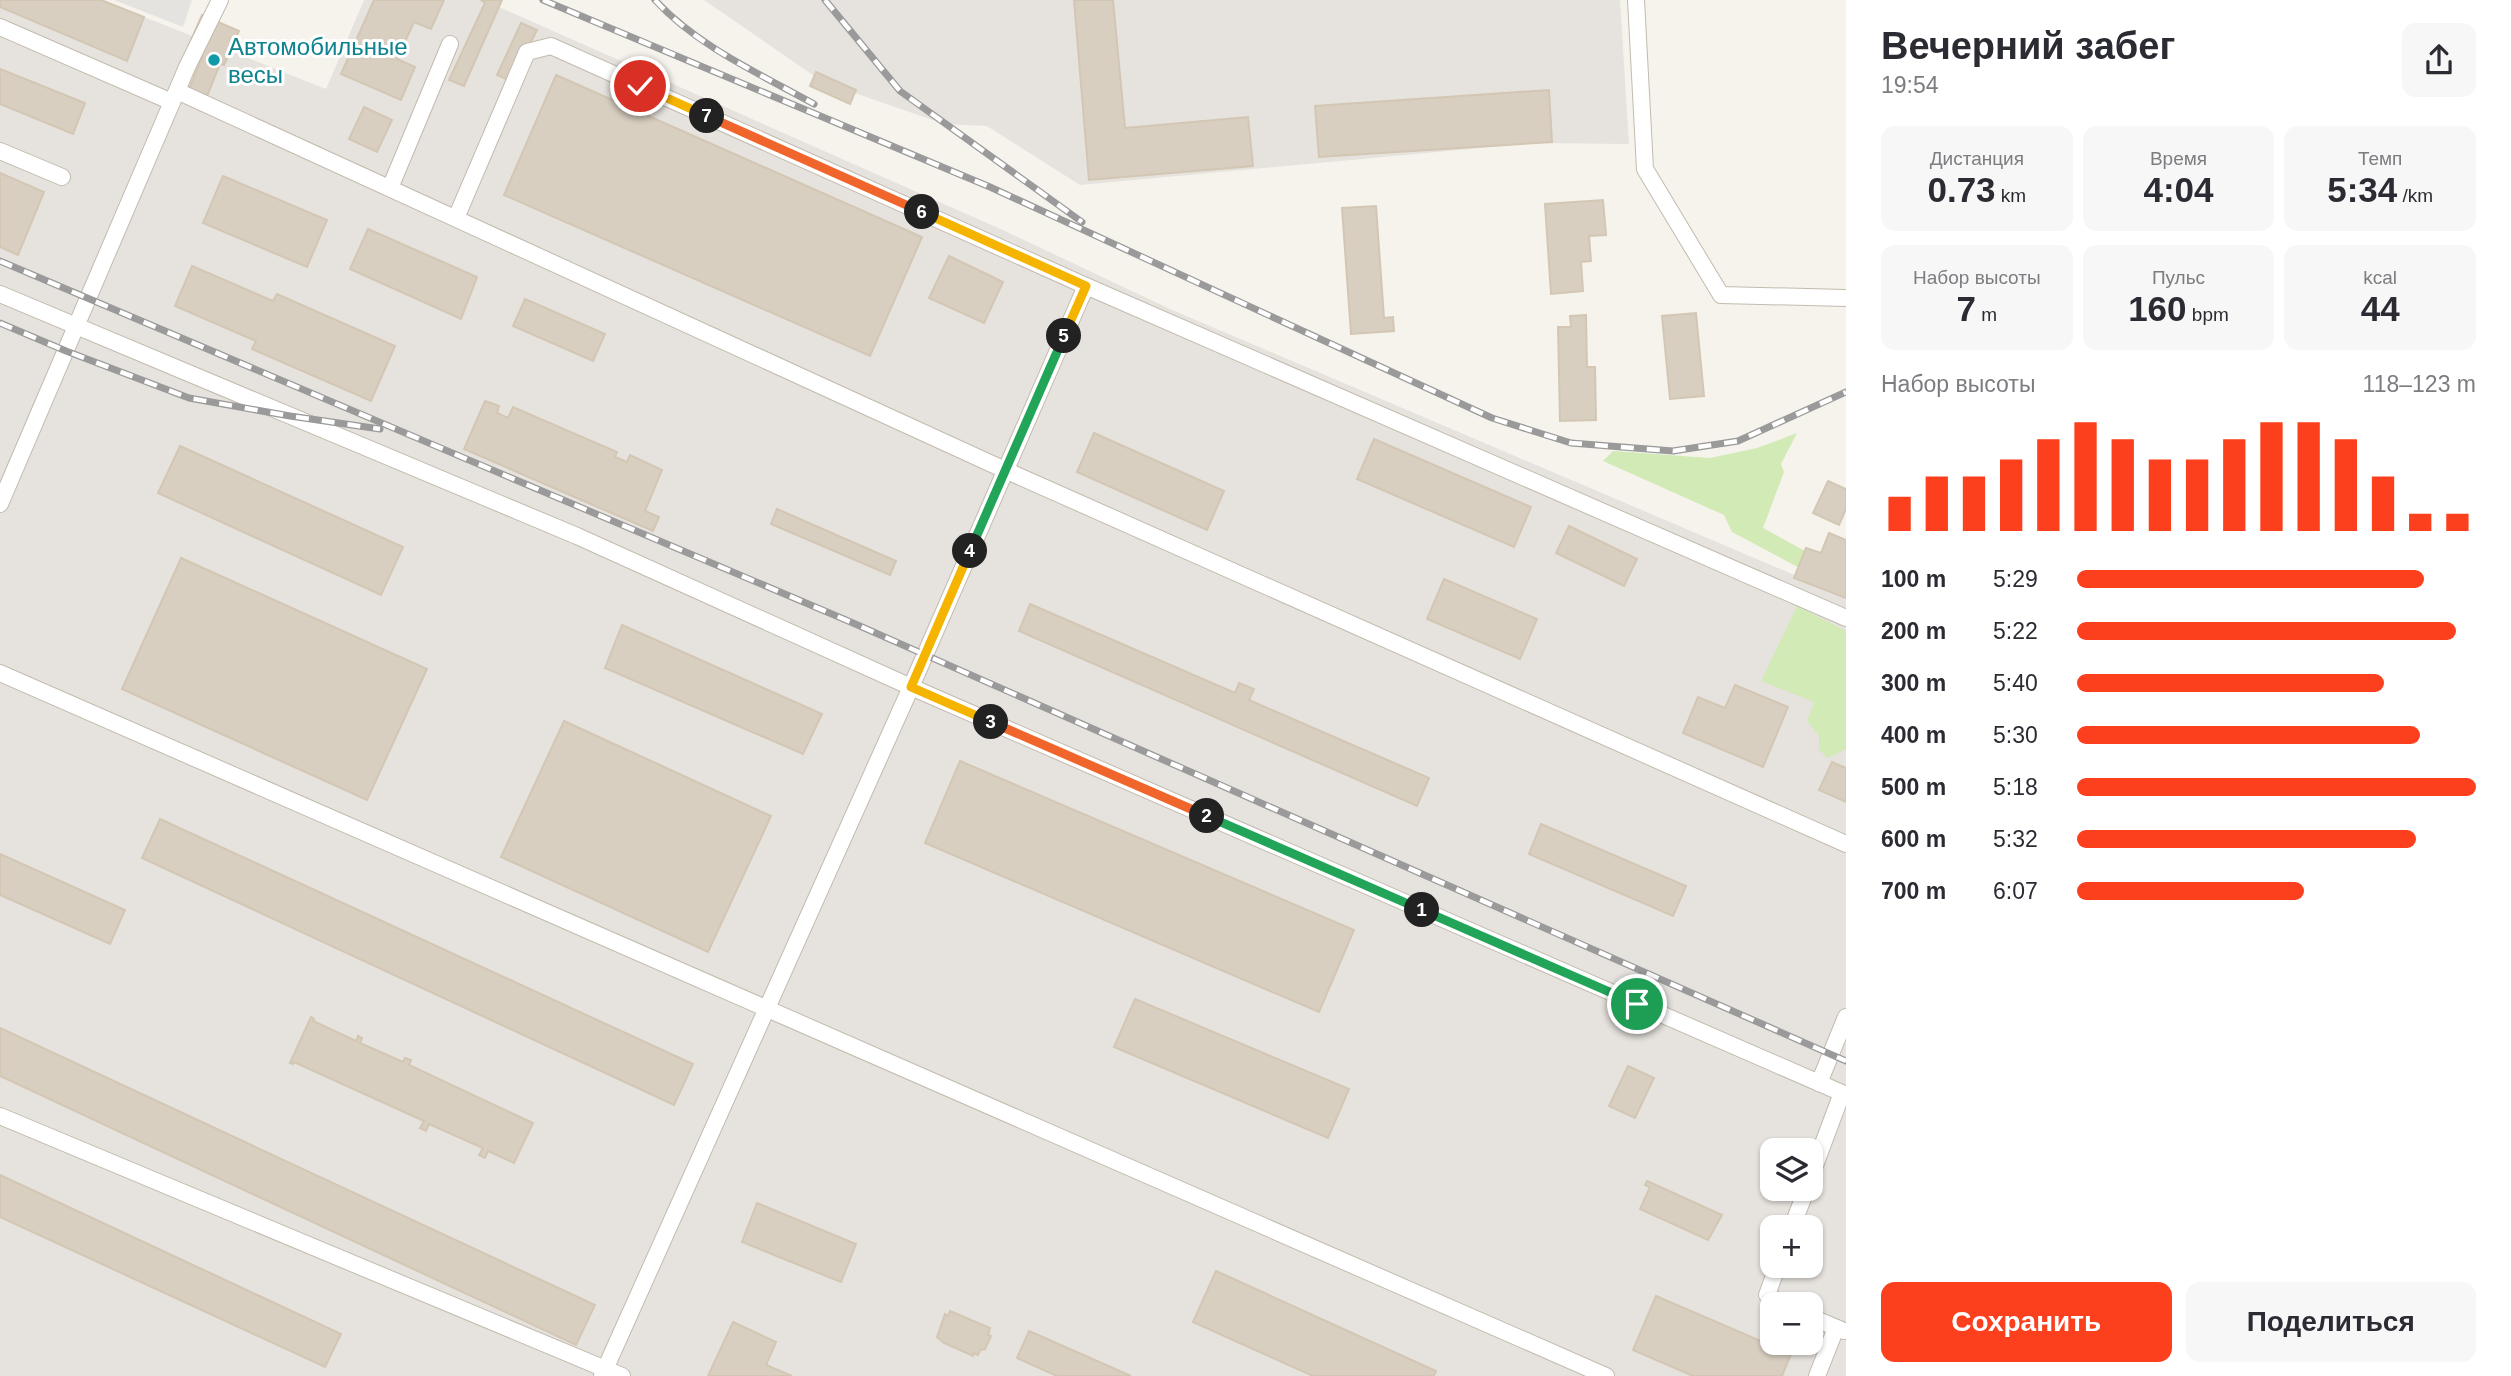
<!DOCTYPE html>
<html lang="ru">
<meta charset="utf-8">
<style>
:root{--surface:#fff;--page:#f7f7f7;--text:#2b2b33;--muted:#7c7c81;--accent:#fc3f1d}
body{margin:0;font-family:Arial,sans-serif;background:var(--page);color:var(--text);height:100vh;display:flex;flex-direction:column;font-size:26px;white-space:nowrap}
*{box-sizing:border-box;margin:0}
p{font-size:23px;color:var(--muted)}
.icon{flex:none;width:38px;height:38px;fill:none;stroke:currentColor;stroke-width:2;stroke-linecap:round;stroke-linejoin:round}
.map{position:relative;flex:1;overflow:hidden}
.details{display:flex;flex-direction:column;background:var(--surface);width:665px}
.details>*{flex:none}
.fabs{position:absolute;left:1760px;top:1138px;display:grid;gap:14px}
.fabs a{display:grid;place-items:center;width:63px;height:63px;border-radius:14px;background:var(--surface);box-shadow:0 2px 5px #0004;font-size:35px}
.pin{position:absolute;display:grid;place-items:center;width:60px;height:60px;color:#fff;margin:-30px;border:4px solid #fff;border-radius:50%;box-shadow:0 2px 7px #0007}
.km{position:absolute;width:35px;height:35px;margin:-18px;border-radius:50%;background:#222;color:#fff;font-size:19px;line-height:35px;text-align:center}
.round{display:grid;place-items:center;flex:none;width:74px;height:74px;border-radius:14px;background:var(--page)}
.headline{display:flex;align-items:center;justify-content:space-between;height:119px;padding:0 35px}
h1{font-size:38px;font-weight:700;line-height:52px}
.figures{display:grid;grid-template-columns:repeat(3,1fr);gap:10px;height:119px;padding:7px 35px}
.figures div{display:grid;align-content:center;border-radius:14px;background:var(--page);text-align:center}
.figures b{font-size:35px;font-weight:700}
.figures small{font-size:19px;font-weight:400}
.figures p{font-size:19px}
.chart{height:196px;padding:14px 35px}
.chart p{display:flex;justify-content:space-between}
.chart svg{width:100%;height:126px;margin-top:7px;stroke:var(--accent);stroke-width:6}
.button{display:flex;gap:14px;margin-top:auto;padding:14px 35px}
.button a{flex:1;height:80px;border-radius:14px;background:var(--accent);color:#fff;font-size:28px;font-weight:700;line-height:80px;text-align:center}
.button a+a{background:var(--page);color:var(--text)}
ul{padding:0 35px;list-style:none;font-size:23px}
li{display:grid;grid-template-columns:112px 84px 1fr;align-items:center;height:52px}
li i{height:18px;border-radius:9px;background:var(--accent)}
main{display:flex;flex:1;min-height:0}
.map>svg:first-child{display:block}
.industrial{fill:#e6e2dd;fill-rule:evenodd}
.green{fill:#d2eab5}
.parking{fill:#e5e3e0}
.building{fill:#d8cfc1;stroke:#d3c7b4;stroke-width:2}
.lines{fill:none;stroke-linecap:round;stroke-linejoin:round}
.minor-casing{stroke:#c2bbae;stroke-width:18}
.minor{stroke:#fff;stroke-width:16}
.rail-casing{stroke:#9a9a9a;stroke-width:7}
.rail{stroke:#fff;stroke-width:4.5;stroke-dasharray:13;stroke-linecap:butt}
.split-1-casing{stroke:#fff;stroke-width:14}
.split-2-casing{stroke:#fff;stroke-width:14}
.split-3-casing{stroke:#fff;stroke-width:14}
.split-4-casing{stroke:#fff;stroke-width:14}
.split-5-casing{stroke:#fff;stroke-width:14}
.split-6-casing{stroke:#fff;stroke-width:14}
.split-7-casing{stroke:#fff;stroke-width:14}
.split-8-casing{stroke:#fff;stroke-width:14}
.split-1{stroke:#22a559;stroke-width:9}
.split-2{stroke:#22a559;stroke-width:9}
.split-3{stroke:#f0652b;stroke-width:9}
.split-4{stroke:#f5b400;stroke-width:9}
.split-5{stroke:#22a559;stroke-width:9}
.split-6{stroke:#f5b400;stroke-width:9}
.split-7{stroke:#f0652b;stroke-width:9}
.split-8{stroke:#f5b400;stroke-width:9}
.culture-dot{fill:#0f9aa8;stroke:#fff;stroke-width:2.5}
.labels{text-anchor:middle;dominant-baseline:central;stroke-width:6;stroke-linejoin:round;paint-order:stroke}
.culture-label{font-size:24px;fill:#0d838f;stroke:#fff;text-anchor:start}
</style>
<main>
<div class="map">
<svg width="1846" height="1376" viewBox="0 0 1846 1376">
<rect width="100%" height="100%" fill="#f6f3ec"/>
<!-- industrial -->
<g class="industrial">
<path d="M0,0H101L326,89L364,0H483L1005,231L1170,309L1846,597V1376H0ZM1773,1150H1811V1188H1773ZM1773,1227H1811V1265H1773ZM1773,1304H1811V1342H1773Z"/>
<polygon points="704,0 1620,0 1629,144 1533,143 1080,185 987,126 944,124 823,82"/>
</g>
<!-- green -->
<g class="green">
<polygon points="1797,433 1781,464 1784,472 1763,528 1814,556 1809,573 1732,532 1724,515 1603,461 1613,451 1710,458 1757,448"/>
<polygon points="1797,606 1846,631 1846,749 1828,758 1819,750 1819,736 1807,721 1814,702 1761,681"/>
</g>
<!-- parking -->
<polygon class="parking" points="114,0 192,0 183,27"/>
<!-- building -->
<g class="building">
<polygon points="0,0 101,0 144,17 127,61 0,7"/>
<polygon points="374,0 444,0 431,29 414,22 397,59 415,67 401,100 341,74"/>
<polygon points="481,0 502,0 464,86 449,80 485,3"/>
<polygon points="1074,0 1113,0 1125,128 1248,117 1253,166 1089,180"/>
<polygon points="202,15 239,31 224,65 220,64 207,96 189,89 203,55 188,47"/>
<polygon points="521,23 537,30 511,81 497,75"/>
<polygon points="0,69 85,103 73,134 0,104"/>
<polygon points="816,72 856,90 850,104 810,86"/>
<polygon points="556,75 922,237 870,356 504,195"/>
<polygon points="1549,90 1552,142 1319,157 1315,106"/>
<polygon points="364,107 392,120 377,152 349,139"/>
<polygon points="0,173 44,192 18,255 0,247"/>
<polygon points="223,176 327,220 307,267 203,223"/>
<polygon points="1603,200 1606,235 1589,236 1591,261 1581,262 1583,291 1551,294 1545,204"/>
<polygon points="1376,206 1384,318 1393,317 1394,331 1351,334 1342,208"/>
<polygon points="368,229 477,277 461,319 350,269"/>
<polygon points="949,256 1003,282 984,323 929,298"/>
<polygon points="192,266 273,301 277,294 395,346 371,401 252,349 256,341 175,306"/>
<polygon points="525,299 605,334 593,361 513,326"/>
<polygon points="1696,313 1704,396 1670,399 1662,316"/>
<polygon points="1586,315 1587,367 1595,367 1596,420 1560,421 1558,327 1571,327 1570,316"/>
<polygon points="485,401 499,406 497,413 508,418 513,407 617,452 615,457 627,462 630,455 662,470 645,511 659,517 653,531 464,449"/>
<polygon points="1094,433 1224,491 1207,530 1077,472"/>
<polygon points="1374,439 1531,507 1514,547 1357,479"/>
<polygon points="180,446 403,547 381,595 158,493"/>
<polygon points="1828,481 1846,489 1846,509 1839,525 1813,513"/>
<polygon points="777,509 896,561 890,575 771,524"/>
<polygon points="1569,526 1637,559 1624,586 1556,553"/>
<polygon points="1829,533 1846,540 1846,598 1794,578 1806,548 1821,553"/>
<polygon points="181,558 427,669 367,800 122,689"/>
<polygon points="1444,579 1537,619 1520,659 1427,619"/>
<polygon points="1030,604 1235,693 1239,683 1254,689 1249,700 1429,778 1417,806 1019,631"/>
<polygon points="622,625 822,714 803,754 605,668"/>
<polygon points="1735,685 1788,707 1763,767 1683,733 1698,697 1725,708"/>
<polygon points="564,721 771,816 708,952 501,857"/>
<polygon points="960,761 1354,930 1319,1012 925,843"/>
<polygon points="1832,762 1846,768 1846,802 1819,790"/>
<polygon points="160,819 693,1064 674,1105 142,858"/>
<polygon points="1541,824 1686,886 1673,916 1529,854"/>
<polygon points="0,854 125,910 110,944 0,895"/>
<polygon points="1135,999 1349,1089 1328,1138 1114,1047"/>
<polygon points="311,1017 314,1019 313,1021 356,1041 358,1036 362,1038 360,1043 403,1062 405,1058 411,1060 409,1065 533,1123 514,1163 488,1151 485,1158 479,1155 483,1148 429,1124 426,1131 420,1128 424,1121 294,1062 293,1064 290,1063"/>
<polygon points="0,1028 595,1305 576,1345 0,1076"/>
<polygon points="1628,1066 1654,1078 1635,1118 1609,1106"/>
<polygon points="0,1175 341,1334 325,1367 0,1217"/>
<polygon points="1647,1181 1722,1215 1708,1240 1640,1209 1650,1187 1645,1185"/>
<polygon points="757,1203 856,1244 841,1282 742,1242"/>
<polygon points="1216,1271 1436,1371 1434,1376 1313,1376 1193,1322"/>
<polygon points="1656,1296 1791,1354 1782,1376 1693,1376 1633,1350"/>
<polygon points="950,1311 990,1328 988,1335 991,1336 985,1349 980,1350 978,1355 974,1353 973,1356 944,1343 937,1337 945,1314 948,1316"/>
<polygon points="733,1322 776,1342 766,1365 792,1376 708,1376"/>
<polygon points="1029,1331 1131,1376 1057,1376 1017,1358"/>
</g>
<g class="lines">
<!-- minor casing -->
<g class="minor-casing">
<g id="minor">
<polyline points="1636,0 1645,169 1721,295 1846,298"/>
<polyline points="0,27 172,102"/>
<polyline points="177,91 1005,470 1846,844"/>
<polyline points="0,151 62,177"/>
<polyline points="390,188 450,44"/>
<polyline points="456,218 527,52 551,46 1086,286 1846,618"/>
<polyline points="0,294 577,536 911,687 1842,1093 1811,1176"/>
<polyline points="0,504 187,67 220,0"/>
<polyline points="0,673 1606,1376"/>
<polyline points="1819,1083 1846,1017"/>
<polyline points="0,1116 622,1376"/>
<polyline points="1792,1227 1807,1188"/>
<polyline points="1778,1265 1767,1295 1783,1304"/>
<polyline points="1811,1317 1844,1331"/>
<polyline points="602,1376 911,687 1086,286"/>
<polyline points="1817,1376 1836,1328"/>
</g>
</g>
<!-- minor -->
<use href="#minor" class="minor"/>
<!-- rail casing -->
<g class="rail-casing">
<g id="rail">
<polyline points="543,0 990,187 1492,418 1571,443 1673,451 1738,441 1846,392"/>
<path d="M655,0C697,46 760,74 814,104"/>
<polyline points="825,0 900,91 1082,222"/>
<polyline points="0,261 853,623 1846,1061"/>
<polyline points="0,323 66,351 189,398 290,416 380,429"/>
</g>
</g>
<!-- rail -->
<use href="#rail" class="rail"/>
</g>
<g class="lines">
<!-- split-1 casing -->
<g class="split-1-casing">
<polyline id="split-1" points="1422,910 1637,1004"/>
</g>
<!-- split-2 casing -->
<g class="split-2-casing">
<polyline id="split-2" points="1207,816 1422,910"/>
</g>
<!-- split-3 casing -->
<g class="split-3-casing">
<polyline id="split-3" points="991,722 1207,816"/>
</g>
<!-- split-4 casing -->
<g class="split-4-casing">
<polyline id="split-4" points="970,551 911,687 991,722"/>
</g>
<!-- split-5 casing -->
<g class="split-5-casing">
<polyline id="split-5" points="970,551 1064,336"/>
</g>
<!-- split-6 casing -->
<g class="split-6-casing">
<polyline id="split-6" points="922,212 1086,286 1064,336"/>
</g>
<!-- split-7 casing -->
<g class="split-7-casing">
<polyline id="split-7" points="707,116 922,212"/>
</g>
<!-- split-8 casing -->
<g class="split-8-casing">
<polyline id="split-8" points="640,86 707,116"/>
</g>
<!-- split-1 -->
<use href="#split-1" class="split-1"/>
<!-- split-2 -->
<use href="#split-2" class="split-2"/>
<!-- split-3 -->
<use href="#split-3" class="split-3"/>
<!-- split-4 -->
<use href="#split-4" class="split-4"/>
<!-- split-5 -->
<use href="#split-5" class="split-5"/>
<!-- split-6 -->
<use href="#split-6" class="split-6"/>
<!-- split-7 -->
<use href="#split-7" class="split-7"/>
<!-- split-8 -->
<use href="#split-8" class="split-8"/>
</g>
<!-- markers -->
<circle class="culture-dot" cx="214" cy="60" r="7"/>
<g class="labels">
<!-- culture labels -->
<g class="culture-label">
<text x="228" y="46">Автомобильные<tspan x="228" dy="28">весы</tspan></text>
</g>
</g>
</svg>
<div class="fabs">
<a><svg class="icon" aria-label="layers" viewBox="0 0 24 24"><path d="M12 4l9 5-9 5-9-5zM3 14l9 5 9-5"/></svg></a>
<a>+</a>
<a>−</a>
</div>
<div class="pin" style="left:1637px;top:1004px;background:#1e9e55"><svg class="icon" aria-label="arrive" viewBox="0 0 24 24"><path d="M6 21V4h12l-3 4 3 4H6"/></svg></div>
<div class="pin" style="left:640px;top:86px;background:#d93025"><svg class="icon" aria-label="check" viewBox="0 0 24 24"><path d="M5 12l5 5 9-10"/></svg></div>
<b class="km" style="left:1422px;top:910px">1</b>
<b class="km" style="left:1207px;top:816px">2</b>
<b class="km" style="left:991px;top:722px">3</b>
<b class="km" style="left:970px;top:551px">4</b>
<b class="km" style="left:1064px;top:336px">5</b>
<b class="km" style="left:922px;top:212px">6</b>
<b class="km" style="left:707px;top:116px">7</b>
</div>
<section class="details">
<div class="headline"><div><h1>Вечерний забег</h1><p>19:54</p></div><a class="round"><svg class="icon" aria-label="share" viewBox="0 0 24 24"><path d="M12 15V3M7 8l5-5 5 5M5 13v7h14v-7"/></svg></a></div>
<div class="figures">
<div><p>Дистанция</p><b>0.73<small> km</small></b></div>
<div><p>Время</p><b>4:04</b></div>
<div><p>Темп</p><b>5:34<small> /km</small></b></div>
</div>
<div class="figures">
<div><p>Набор высоты</p><b>7<small> m</small></b></div>
<div><p>Пульс</p><b>160<small> bpm</small></b></div>
<div><p>kcal</p><b>44</b></div>
</div>
<div class="chart"><p><span>Набор высоты</span>118–123 m</p>
<svg viewBox="0 0 160 44" preserveAspectRatio="none"><path d="M5 44V32M15 44V25M25 44V25M35 44V19M45 44V12M55 44V6M65 44V12M75 44V19M85 44V19M95 44V12M105 44V6M115 44V6M125 44V12M135 44V25M145 44V38M155 44V38"/></svg>
</div>
<ul>
<li><b>100 m</b>5:29<i style="width:87%"></i></li>
<li><b>200 m</b>5:22<i style="width:95%"></i></li>
<li><b>300 m</b>5:40<i style="width:77%"></i></li>
<li><b>400 m</b>5:30<i style="width:86%"></i></li>
<li><b>500 m</b>5:18<i style="width:100%"></i></li>
<li><b>600 m</b>5:32<i style="width:85%"></i></li>
<li><b>700 m</b>6:07<i style="width:57%"></i></li>
</ul>
<div class="button"><a>Сохранить</a><a>Поделиться</a></div>
</section>
</main>
